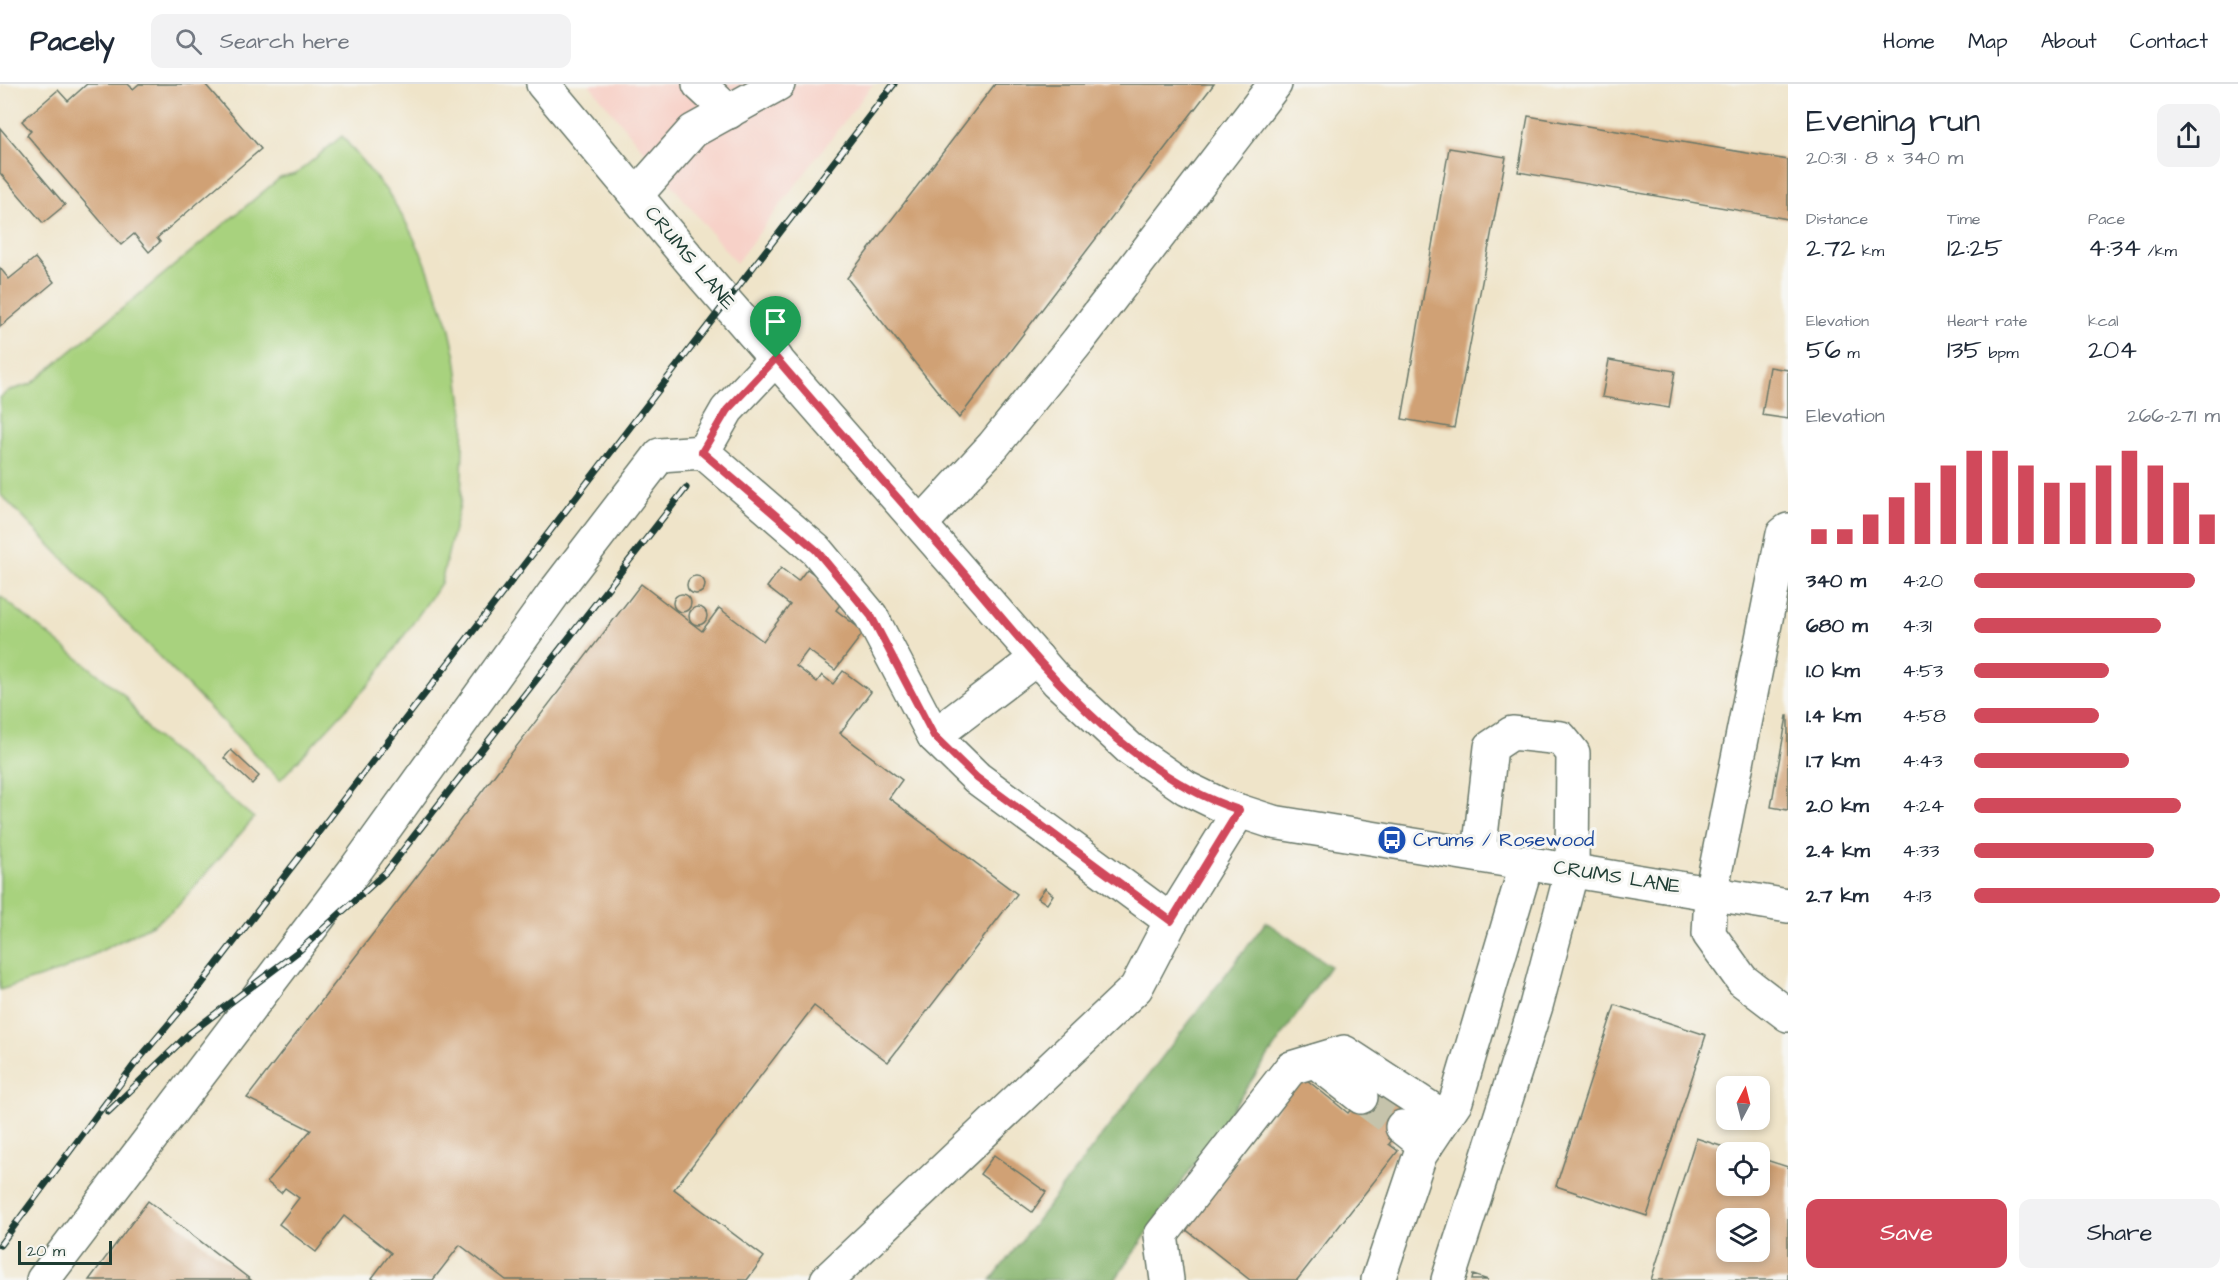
<!DOCTYPE html>
<meta charset="utf-8">
<style>
:root{--surface:#fff;--page:#f2f2f3;--text:#1f2937;--muted:#747a83;--line:#e0e1e3;--accent:#d1495b}
body{margin:0;font-family:"Architects Daughter",sans-serif;background:var(--page);color:var(--text);height:100vh;display:flex;flex-direction:column;font-size:22px;white-space:nowrap}
*{box-sizing:border-box;margin:0}
p{font-size:20px;color:var(--muted)}
.icon{flex:none;width:33px;height:33px;fill:none;stroke:currentColor;stroke-width:2;stroke-linecap:round;stroke-linejoin:round}
.map{position:relative;flex:1;overflow:hidden}
.sheet{display:flex;flex-direction:column;background:var(--surface);width:450px}
.sheet>*{flex:none}
.needle{width:39px;rotate:7deg}
.controls{position:absolute;left:1716px;top:992px;display:grid;gap:12px}
.controls a{display:grid;place-items:center;width:54px;height:54px;border-radius:12px;background:var(--surface);box-shadow:0 3px 9px #0003;font-size:30px}
.scale{position:absolute;left:18px;bottom:15px;width:94px;box-sizing:border-box;padding-left:6px;border:3px solid #1f3d34;border-top:0;font-size:16px;line-height:21px;white-space:nowrap;color:#1f3d34;-webkit-text-stroke:4px #f6f6f2;paint-order:stroke}
.pin{position:absolute;display:grid;place-items:center;width:51px;height:51px;color:#fff;margin:-62px -26px;border-radius:50% 50% 50% 0;rotate:-45deg;box-shadow:0 0 6px #0007}
.pin .icon{rotate:45deg}
.round{display:grid;place-items:center;flex:none;width:63px;height:63px;border-radius:12px;background:var(--page)}
.overview{display:flex;align-items:center;justify-content:space-between;height:102px;padding:0 18px}
h1{font-size:33px;font-weight:600;line-height:45px}
.figures{display:grid;grid-template-columns:repeat(3,1fr);gap:9px;height:102px;padding:6px 18px}
.figures div{display:grid;align-content:center}
.figures b{font-size:26px;font-weight:600}
.figures small{font-size:16px;font-weight:400}
.figures p{font-size:16px}
.chart{height:168px;padding:12px 18px}
.chart p{display:flex;justify-content:space-between}
.chart svg{width:100%;height:108px;margin-top:6px;stroke:var(--accent);stroke-width:6}
.cta{display:flex;gap:12px;margin-top:auto;padding:12px 18px}
.cta a{flex:1;height:69px;border-radius:12px;background:var(--accent);color:#fff;font-size:24px;font-weight:600;line-height:69px;text-align:center}
.cta a+a{background:var(--page);color:var(--text)}
ul{padding:0 18px;list-style:none;font-size:20px}
li{display:grid;grid-template-columns:96px 72px 1fr;align-items:center;height:45px}
li i{height:15px;border-radius:8px;background:var(--accent)}
header{display:flex;align-items:center;gap:36px;box-sizing:border-box;height:84px;padding:0 30px;background:var(--surface);border-bottom:2px solid var(--line)}
header strong{font-size:28px}
nav{display:flex;gap:33px;margin-inline-start:auto;font-size:21px}
.search{width:420px;height:54px;background:var(--page);display:flex;align-items:center;gap:15px;box-sizing:border-box;padding:0 21px;border-radius:12px;color:var(--muted);font-size:22px}
main{display:flex;flex:1;min-height:0}
.map>svg:first-child{display:block}
.built{fill:#f7d1c8}
.green{fill:#a8d27e;stroke:#648859;stroke-width:1.5}
.forest{fill:#86b46d;stroke:#527850;stroke-width:1.5}
.building{fill:#d0a175;fill-rule:evenodd}
.lines{fill:none;stroke-linecap:round;stroke-linejoin:round}
.minor-tunnel{stroke:#c5c3ab;stroke-width:33;stroke-dasharray:33 16;stroke-linecap:butt}
.minor-casing{stroke:#687768;stroke-width:36}
.minor{stroke:#fff;stroke-width:33}
.rail-casing{stroke:#1f3d34;stroke-width:7}
.rail{stroke:#f6f6f2;stroke-width:4.5;stroke-dasharray:14;stroke-linecap:butt}
.route-casing{stroke:#fff;stroke-width:12}
.route{stroke:#d1495b;stroke-width:8}
.labels{text-anchor:middle;dominant-baseline:central;stroke-width:6;stroke-linejoin:round;paint-order:stroke}
.street-label{font-size:20px;fill:#1f3d34;stroke:#f6f6f2}
.transit-label{font-size:20px;fill:#164399;stroke:#f6f6f2;text-anchor:start}
</style>
<header>
<strong>Pacely</strong>
<div class="search"><svg class="icon" aria-label="search" viewBox="0 0 24 24"><circle cx="10" cy="10" r="6"/><path d="M15 15l6 6"/></svg>Search here</div>
<nav><a>Home</a><a>Map</a><a>About</a><a>Contact</a></nav>
</header>
<main>
<div class="map">
<svg width="1788" height="1196" viewBox="0 0 1788 1196">
<rect width="100%" height="100%" fill="#f6f6f2"/>
<filter id="ink" filterUnits="userSpaceOnUse"><feTurbulence type="fractalNoise" baseFrequency=".0167" numOctaves="2"/><feDisplacementMap in="SourceGraphic" scale="12" xChannelSelector="R" yChannelSelector="G"/><feConvolveMatrix kernelMatrix="1 2 1 2 8 2 1 2 1" color-interpolation-filters="sRGB"/></filter>
<filter id="wash" filterUnits="userSpaceOnUse"><feTurbulence type="fractalNoise" baseFrequency=".008" numOctaves="4" result="noise"/><feDisplacementMap in="SourceGraphic" scale="24" xChannelSelector="R" yChannelSelector="G"/><feGaussianBlur stdDeviation="1.35" result="paint"/><feColorMatrix in="noise" values="0 0 0 0 0 0 0 0 0 0 0 0 0 0 0 0 0 1.4 0 .05"/><feComposite in="paint" operator="in"/></filter>
<g filter="url(#wash)">
<rect width="100%" height="100%" fill="#efe4c9"/>
<!-- built -->
<polygon class="built" points="589,0 873,0 736,179"/>
<!-- green -->
<g class="green">
<polygon points="342,52 389,110 408,142 424,175 449,242 456,273 464,337 461,416 441,499 373,596 280,696 0,410 0,314 8,307 31,300 280,94 296,90"/>
<polygon points="0,512 124,611 148,646 254,734 176,824 154,840 63,886 0,906"/>
</g>
<!-- forest -->
<polygon class="forest" points="1266,838 1330,882 1115,1196 991,1196"/>
<g id="blocks">
<!-- building -->
<g class="building">
<polygon points="87,0 128,0 133,5 139,0 205,0 261,65 157,154 160,158 149,168 134,150 121,161 27,51 31,47 22,37 58,6 68,17"/>
<polygon points="995,0 1214,0 959,334 847,194"/>
<polygon points="1528,32 1788,76 1788,135 1518,88"/>
<polygon points="0,44 65,121 43,139 0,89"/>
<polygon points="1449,64 1506,73 1454,344 1402,335"/>
<polygon points="35,174 54,198 0,243 0,184 9,195"/>
<polygon points="1609,276 1675,287 1669,324 1602,313"/>
<polygon points="1770,283 1788,286 1788,335 1762,331"/>
<polygon points="781,484 798,497 807,485 845,514 836,526 864,548 835,586 808,566 796,582 817,598 822,591 833,600 843,587 871,608 840,649 902,696 889,714 1017,810 888,978 814,922 674,1105 764,1173 747,1196 506,1196 460,1161 433,1196 375,1196 372,1194 391,1169 344,1132 316,1168 279,1140 299,1114 285,1104 281,1109 267,1098 311,1046 247,1014 641,500 702,547 719,524 763,557 790,521 767,503"/>
<circle cx="696" cy="501" r="9"/>
<circle cx="682" cy="519" r="9"/>
<circle cx="698" cy="532" r="9"/>
<polygon points="1787,632 1788,632 1788,726 1771,723"/>
<polygon points="231,666 259,692 252,700 224,674"/>
<polygon points="1045,804 1053,811 1047,820 1038,814"/>
<polygon points="1615,921 1706,951 1647,1132 1556,1102"/>
<polygon points="1302,992 1348,1029 1373,998 1413,1029 1389,1060 1398,1067 1297,1196 1250,1196 1184,1144"/>
<path d="M1696,1054L1739,1068H1726V1101H1760V1074L1788,1083V1196H1651ZM1726,1134H1760V1167H1726Z"/>
<polygon points="994,1071 1046,1108 1032,1128 980,1090"/>
<polygon points="148,1117 251,1196 89,1196"/>
<polygon points="1473,1191 1488,1196 1472,1196"/>
</g>
</g>
</g>
<g filter="url(#ink)">
<use href="#blocks" fill-opacity="0" stroke="#687768" stroke-width="1.5"/>
<g class="lines">
<!-- minor-tunnel -->
<polyline class="minor-tunnel" points="1361,1013 1402,1043"/>
<!-- minor casing -->
<g class="minor-casing">
<g id="minor">
<polyline points="543,0 705,194 1057,597 1130,665 1186,704 1221,721 1273,738 1788,822"/>
<polyline points="699,0 729,28"/>
<polyline points="637,110 693,47 778,0"/>
<polyline points="703,368 727,326 776,274"/>
<polyline points="921,440 993,362 1078,257 1275,0"/>
<polyline points="1788,446 1783,450 1711,809 1709,850 1742,896 1788,931"/>
<polyline points="1037,574 934,652 977,694 1171,837"/>
<polyline points="1315,977 1361,1013"/>
<polyline points="1402,1043 1426,1062"/>
<polyline points="43,1196 357,783 554,509 660,371 703,368 816,466 871,532 934,652"/>
<polyline points="827,1196 1136,904 1171,837 1239,727"/>
<polyline points="1167,1196 1161,1151 1291,984 1344,968 1445,1034"/>
<polyline points="1378,1196 1420,1071 1456,1017 1527,778"/>
<polyline points="1448,1196 1536,922 1572,786 1573,669 1561,654 1512,649 1491,663 1479,770"/>
</g>
</g>
<!-- minor -->
<use href="#minor" class="minor"/>
<!-- rail casing -->
<g class="rail-casing">
<g id="rail">
<polyline points="108,1028 190,949 300,866 386,788 686,404"/>
<polyline points="0,1161 134,981 190,915 894,0"/>
</g>
</g>
<!-- rail -->
<use href="#rail" class="rail"/>
</g>
</g>
<g class="lines" filter="url(#ink)">
<!-- route casing -->
<g class="route-casing">
<path id="route" d="M776,274C835,343 895,411 955,479C1034,570 1120,688 1239,726L1171,837L977,694L934,652L871,532L816,466L702,368L727,326Z"/>
</g>
<!-- route -->
<use href="#route" class="route"/>
</g>
<!-- icons -->
<defs>
<g id="bus-disc" transform="scale(1.5)"><circle r="9.5" fill="#1a4fb4" stroke="#f6f6f2"/><path d="M-5-6H5V4H4V6H2V4H-2V6H-4V4H-5ZM-3.5-4V0h7V-4ZM-3.5 1.2v1.5H-2V1.2ZM2 1.2v1.5H3.5V1.2Z" fill="#fff"/></g>
</defs>
<g fill-rule="evenodd">
<use href="#bus-disc" x="1392" y="756"/>
</g>
<g class="labels">
<!-- street labels -->
<g class="street-label">
<text transform="translate(690 174) rotate(50)">CRUMS LANE</text>
<text transform="translate(1617 793) rotate(9)">CRUMS LANE</text>
</g>
<!-- transit labels -->
<g class="transit-label">
<text x="1413" y="756">Crums / Rosewood</text>
</g>
</g>
</svg>
<div class="controls">
<a><svg class="needle" viewBox="-14 -14 28 28"><path d="M0-13l5 13h-10z" fill="#e53935"/><path d="M0 13l5-13h-10z" fill="#747a83"/></svg></a>
<a><svg class="icon" aria-label="locate" viewBox="0 0 24 24"><circle cx="12" cy="12" r="6"/><path d="M12 2v4M12 18v4M2 12h4M18 12h4"/></svg></a>
<a><svg class="icon" aria-label="layers" viewBox="0 0 24 24"><path d="M12 4l9 5-9 5-9-5zM3 14l9 5 9-5"/></svg></a>
</div>
<div class="scale">20 m</div>
<div class="pin" style="left:776px;top:274px;background:#1e9e55"><svg class="icon" aria-label="arrive" viewBox="0 0 24 24"><path d="M6 21V4h12l-3 4 3 4H6"/></svg></div>
</div>
<section class="sheet">
<div class="overview"><div><h1>Evening run</h1><p>20:31 · 8 × 340 m</p></div><a class="round"><svg class="icon" aria-label="share" viewBox="0 0 24 24"><path d="M12 15V3M7 8l5-5 5 5M5 13v7h14v-7"/></svg></a></div>
<div class="figures">
<div><p>Distance</p><b>2.72<small> km</small></b></div>
<div><p>Time</p><b>12:25</b></div>
<div><p>Pace</p><b>4:34<small> /km</small></b></div>
</div>
<div class="figures">
<div><p>Elevation</p><b>56<small> m</small></b></div>
<div><p>Heart rate</p><b>135<small> bpm</small></b></div>
<div><p>kcal</p><b>204</b></div>
</div>
<div class="chart"><p><span>Elevation</span>266–271 m</p>
<svg viewBox="0 0 160 44" preserveAspectRatio="none"><path d="M5 44V38M15 44V38M25 44V32M35 44V25M45 44V19M55 44V12M65 44V6M75 44V6M85 44V12M95 44V19M105 44V19M115 44V12M125 44V6M135 44V12M145 44V19M155 44V32"/></svg>
</div>
<ul>
<li><b>340 m</b>4:20<i style="width:90%"></i></li>
<li><b>680 m</b>4:31<i style="width:76%"></i></li>
<li><b>1.0 km</b>4:53<i style="width:55%"></i></li>
<li><b>1.4 km</b>4:58<i style="width:51%"></i></li>
<li><b>1.7 km</b>4:43<i style="width:63%"></i></li>
<li><b>2.0 km</b>4:24<i style="width:84%"></i></li>
<li><b>2.4 km</b>4:33<i style="width:73%"></i></li>
<li><b>2.7 km</b>4:13<i style="width:100%"></i></li>
</ul>
<div class="cta"><a>Save</a><a>Share</a></div>
</section>
</main>
